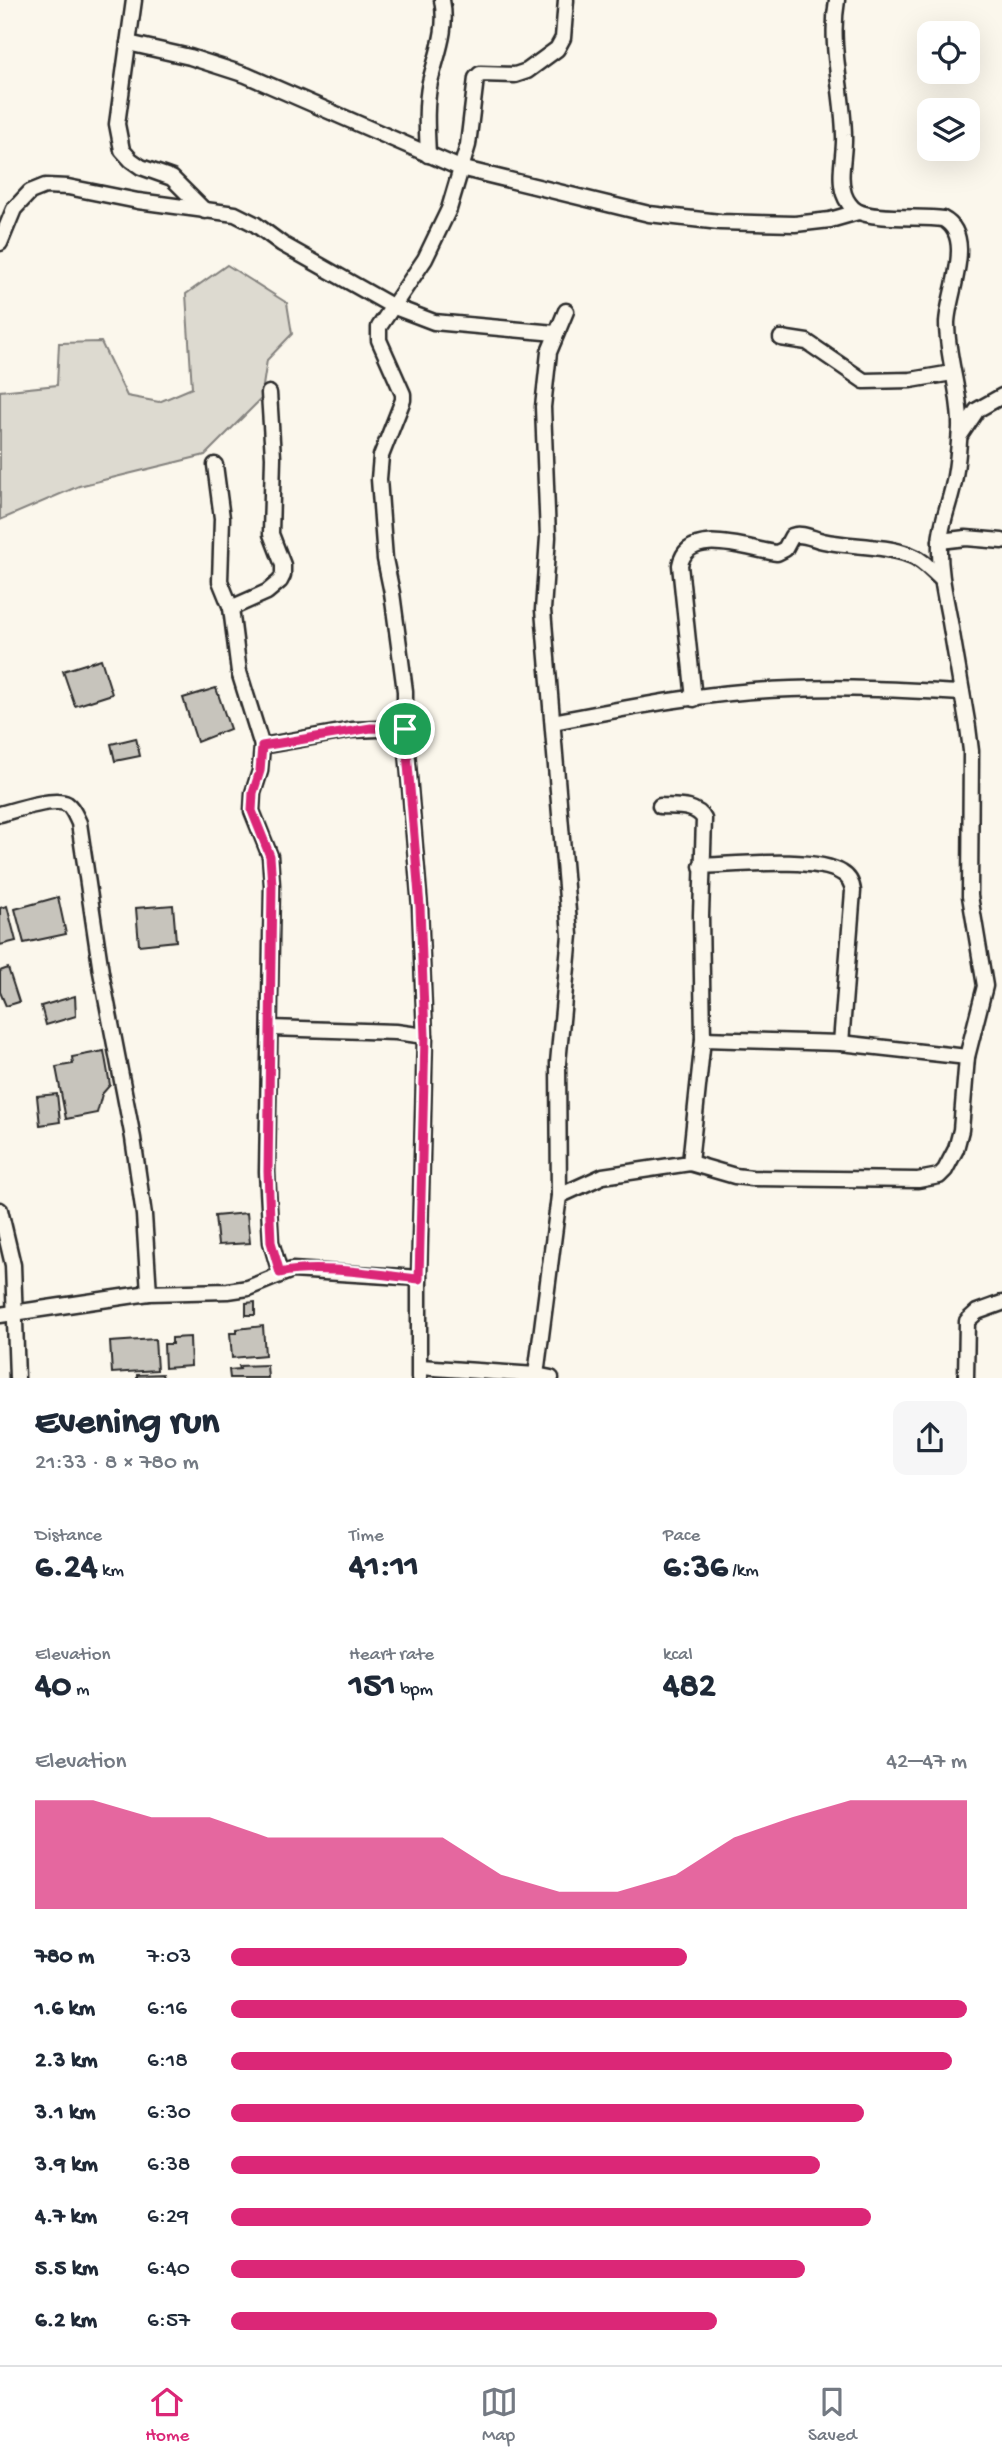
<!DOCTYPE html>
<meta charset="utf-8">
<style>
:root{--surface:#fff;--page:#f6f6f7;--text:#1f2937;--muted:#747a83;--line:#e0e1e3;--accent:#db2777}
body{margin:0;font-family:"Gochi Hand",sans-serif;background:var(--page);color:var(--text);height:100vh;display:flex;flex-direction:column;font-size:26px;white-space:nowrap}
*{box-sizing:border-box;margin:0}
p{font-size:23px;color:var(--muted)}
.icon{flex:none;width:38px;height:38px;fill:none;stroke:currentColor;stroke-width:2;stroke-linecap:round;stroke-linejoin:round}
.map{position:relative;height:1378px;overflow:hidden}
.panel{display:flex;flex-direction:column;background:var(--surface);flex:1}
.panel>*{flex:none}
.fabs{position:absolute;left:917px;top:21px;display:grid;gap:14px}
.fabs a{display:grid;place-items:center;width:63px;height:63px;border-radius:14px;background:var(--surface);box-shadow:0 7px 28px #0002;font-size:35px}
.pin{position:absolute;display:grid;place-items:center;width:60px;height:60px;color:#fff;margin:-30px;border:4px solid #fff;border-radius:50%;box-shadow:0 2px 7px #0007}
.round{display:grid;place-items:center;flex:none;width:74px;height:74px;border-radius:14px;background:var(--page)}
.summary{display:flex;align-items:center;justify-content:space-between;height:119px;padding:0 35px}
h1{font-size:38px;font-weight:700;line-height:52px}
.figures{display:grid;grid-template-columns:repeat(3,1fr);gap:10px;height:119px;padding:7px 35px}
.figures div{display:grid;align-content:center}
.figures b{font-size:35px;font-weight:700}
.figures small{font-size:19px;font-weight:400}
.figures p{font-size:19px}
.chart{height:196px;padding:14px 35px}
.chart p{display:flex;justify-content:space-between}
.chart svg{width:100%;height:126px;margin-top:7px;fill:var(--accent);opacity:.7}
ul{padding:0 35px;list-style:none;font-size:23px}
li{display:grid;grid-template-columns:112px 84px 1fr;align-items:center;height:52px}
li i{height:18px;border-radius:9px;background:var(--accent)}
.tabs{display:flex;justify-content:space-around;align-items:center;height:98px;border-top:2px solid var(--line);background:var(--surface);font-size:19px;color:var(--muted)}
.tabs a{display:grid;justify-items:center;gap:4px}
.tabs .on{color:var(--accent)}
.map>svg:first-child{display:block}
.green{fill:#dddad0;stroke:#84827e;stroke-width:2}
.building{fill:#c7c4bc;stroke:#2b2b2b;stroke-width:2}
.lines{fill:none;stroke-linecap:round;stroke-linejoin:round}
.minor-casing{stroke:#2b2b2b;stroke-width:19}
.minor{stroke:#fbf7ec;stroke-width:14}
.route-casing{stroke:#fff;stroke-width:14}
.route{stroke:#db2777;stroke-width:9}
</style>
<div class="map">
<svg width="1002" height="1378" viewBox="0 0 1002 1378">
<rect width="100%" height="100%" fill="#fbf7ec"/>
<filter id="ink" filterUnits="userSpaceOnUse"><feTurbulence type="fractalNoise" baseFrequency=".0143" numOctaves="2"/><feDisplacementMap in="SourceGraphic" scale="14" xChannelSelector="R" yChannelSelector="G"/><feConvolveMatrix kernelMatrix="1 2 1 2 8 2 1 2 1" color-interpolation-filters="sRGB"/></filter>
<g filter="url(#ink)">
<!-- green -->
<polygon class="green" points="227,265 287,303 292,334 267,360 261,399 205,455 79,486 0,520 0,391 57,385 59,343 101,342 127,396 159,402 192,388 186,294"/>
<!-- building -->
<g class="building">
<polygon points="101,659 112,694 75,706 63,671"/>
<polygon points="216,688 230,729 197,742 183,698"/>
<polygon points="136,738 140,756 115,761 111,744"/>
<polygon points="58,897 66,934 24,943 15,909"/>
<polygon points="173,905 176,941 139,945 136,908"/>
<polygon points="7,906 16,941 0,945 0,908"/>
<polygon points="8,968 19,1002 6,1006 0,992 0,971"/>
<polygon points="75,996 76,1016 46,1025 41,1006"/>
<polygon points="104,1051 110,1085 102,1094 97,1113 66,1119 56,1067 73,1064 72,1057"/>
<polygon points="57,1094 60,1122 40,1125 37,1096"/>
<polygon points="247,1213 250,1243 218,1245 215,1216"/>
<polygon points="255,1302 255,1315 246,1315 246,1303"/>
<polygon points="263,1326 265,1355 232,1358 230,1333 237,1333 237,1329"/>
<polygon points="190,1337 191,1366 165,1368 164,1344 172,1344 172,1338"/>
<polygon points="155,1339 157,1370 112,1373 110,1342"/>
<polygon points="267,1365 268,1378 230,1378 229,1370 240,1369 239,1366"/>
<polygon points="162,1374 163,1378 137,1378 137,1375"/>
</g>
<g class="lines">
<!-- minor casing -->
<g class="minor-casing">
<g id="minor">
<polyline points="134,0 117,124 122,150 131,160 141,167 172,178 205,211"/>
<polyline points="128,43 190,57 246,75 460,168 649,214 720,222 795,224 830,220 858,212"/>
<path d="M428,155C427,131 425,106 430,82C437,53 448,30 442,0"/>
<polyline points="0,243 14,209 30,192 45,186 68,187 138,201 235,214 255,224 282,244 392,306 434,322 555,333"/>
<polyline points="781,338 807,342 864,381 911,380 952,373"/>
<polyline points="961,434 977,410 1002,396"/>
<polyline points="215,465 222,518 220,581 231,608 239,672 262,746 260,771 253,793 252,811 270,856 272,885 267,1172 271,1242 280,1273"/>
<polyline points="940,541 966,538 1002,541"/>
<polyline points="231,608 267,592 280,581 283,575 283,565 271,534 273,457 269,393"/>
<path d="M694,699L680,565C688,525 750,550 777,553L785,549L792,536C802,532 813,539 823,541C852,547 883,545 910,555C922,559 931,570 940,578"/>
<path d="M553,722C631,707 712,691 791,689C848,687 906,690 962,693"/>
<polyline points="262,746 352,730 405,728"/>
<path d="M0,814C15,810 54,797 67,804C73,808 76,817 79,823L101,972L133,1138L144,1215L149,1293"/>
<path d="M701,866C734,865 815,856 842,873C849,877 852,883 853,891L841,1043"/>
<polyline points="270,1028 396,1032 425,1036"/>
<polyline points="703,1039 841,1043 967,1057"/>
<path d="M690,1163L735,1176L752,1178L918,1180L939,1176L945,1170L956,1149L961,1130L967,1057L985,986L970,896L971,751L968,727C962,692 956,657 950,622C945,595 939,571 940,543C941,519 952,499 955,476C958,460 959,443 960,428C961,392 947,359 947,323C948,293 976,236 943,219C922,216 873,220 857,211C851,208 846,200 844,194C838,176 845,154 844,135C843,89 829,46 837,0"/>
<path d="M559,1196L603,1176L690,1163L703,1039L701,915L704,819C696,804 675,807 660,806"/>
<polyline points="0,1210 13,1265 17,1378"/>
<polyline points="0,1315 149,1293 228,1291 248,1288 292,1270 419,1278"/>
<polyline points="420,1367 536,1375 551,1378"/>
<polyline points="536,1375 559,1196 558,1063 570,935 543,610 548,537 543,407 549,352 566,311"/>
<polyline points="419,1378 419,1278 425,1036 420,907 405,728 405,691 392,593 385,559 379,479 381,456 403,400 403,394 379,340 379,327 425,259 449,209 468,145 476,78 480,74 515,75 527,71 557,49 563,38 566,0"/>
<polyline points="966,1378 967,1321 977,1312 1002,1303"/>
</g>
</g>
<!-- minor -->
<use href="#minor" class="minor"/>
</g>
</g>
<g class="lines" filter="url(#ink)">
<!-- route casing -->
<g class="route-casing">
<path id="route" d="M371,728L405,729L420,907L425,1036L419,1279C380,1275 316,1264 280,1273L271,1242L268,1172L272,885L270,856L252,811L253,793L260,771L262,746Z"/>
</g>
<!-- route -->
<use href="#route" class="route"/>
</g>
</svg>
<div class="fabs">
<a><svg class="icon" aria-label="locate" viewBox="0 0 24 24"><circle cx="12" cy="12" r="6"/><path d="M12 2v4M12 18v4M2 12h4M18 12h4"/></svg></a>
<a><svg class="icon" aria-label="layers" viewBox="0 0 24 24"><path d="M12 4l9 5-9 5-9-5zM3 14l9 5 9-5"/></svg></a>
</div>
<div class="pin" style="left:405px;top:729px;background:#1e9e55"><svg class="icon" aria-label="arrive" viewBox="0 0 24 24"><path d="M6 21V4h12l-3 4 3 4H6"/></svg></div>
</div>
<section class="panel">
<div class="summary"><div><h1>Evening run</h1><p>21:33 · 8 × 780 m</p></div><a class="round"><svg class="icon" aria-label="share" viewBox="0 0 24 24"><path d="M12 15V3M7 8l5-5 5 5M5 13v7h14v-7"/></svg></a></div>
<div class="figures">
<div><p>Distance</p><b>6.24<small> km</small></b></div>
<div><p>Time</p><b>41:11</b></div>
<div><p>Pace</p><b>6:36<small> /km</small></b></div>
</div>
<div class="figures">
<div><p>Elevation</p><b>40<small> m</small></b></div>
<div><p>Heart rate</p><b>151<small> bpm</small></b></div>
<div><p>kcal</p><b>482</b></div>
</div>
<div class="chart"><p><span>Elevation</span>42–47 m</p>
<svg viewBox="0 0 160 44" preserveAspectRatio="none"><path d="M0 44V6L10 6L20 12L30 12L40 19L50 19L60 19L70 19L80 32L90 38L100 38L110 32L120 19L130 12L140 6L150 6L160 6V44z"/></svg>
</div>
<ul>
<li><b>780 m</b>7:03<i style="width:62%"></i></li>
<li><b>1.6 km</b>6:16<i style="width:100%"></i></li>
<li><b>2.3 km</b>6:18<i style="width:98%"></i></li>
<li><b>3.1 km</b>6:30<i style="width:86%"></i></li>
<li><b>3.9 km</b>6:38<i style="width:80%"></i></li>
<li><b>4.7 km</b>6:29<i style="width:87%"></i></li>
<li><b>5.5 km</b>6:40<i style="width:78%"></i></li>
<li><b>6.2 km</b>6:57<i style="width:66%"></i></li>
</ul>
</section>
<nav class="tabs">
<a class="on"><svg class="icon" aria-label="home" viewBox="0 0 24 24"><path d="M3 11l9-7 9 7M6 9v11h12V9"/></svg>Home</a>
<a><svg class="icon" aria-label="map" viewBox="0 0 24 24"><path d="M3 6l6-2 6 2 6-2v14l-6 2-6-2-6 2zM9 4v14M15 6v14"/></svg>Map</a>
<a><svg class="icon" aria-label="saved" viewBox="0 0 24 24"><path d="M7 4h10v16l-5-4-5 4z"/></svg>Saved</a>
</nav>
